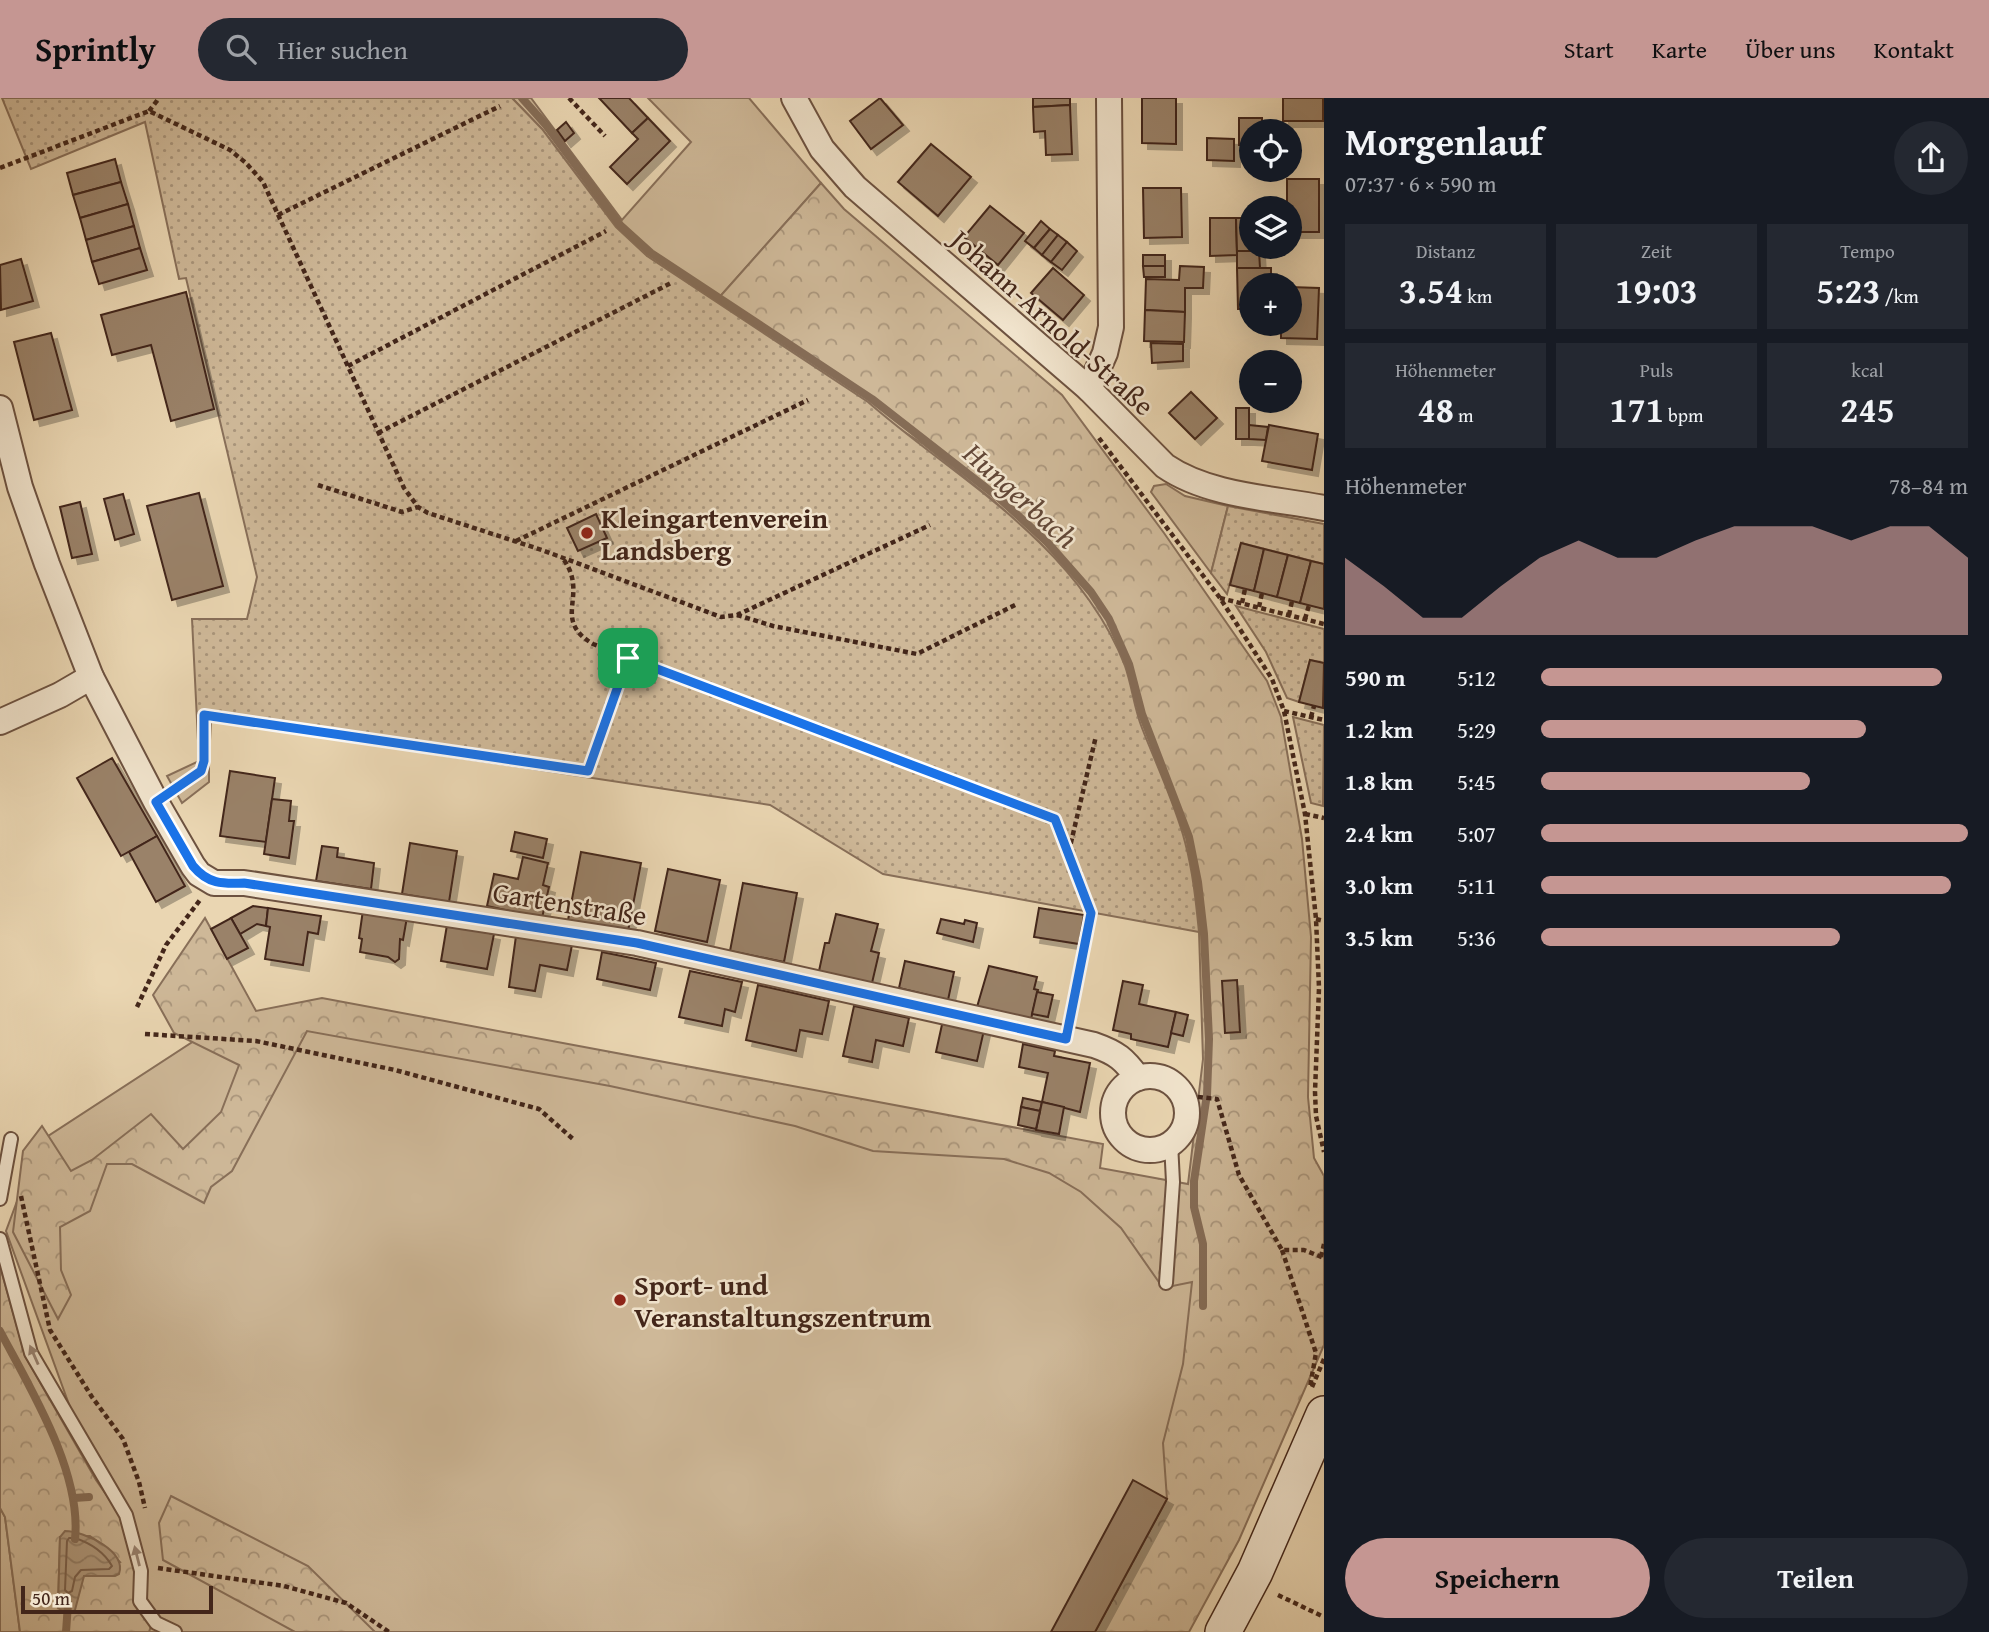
<!DOCTYPE html>
<html lang="de">
<meta charset="utf-8">
<style>
:root{--surface:#171b24;--page:#242831;--text:#f1f3f6;--muted:#9ea1a6;--accent:#c59692}
body{margin:0;font-family:"Gentium Book Plus",serif;background:var(--page);color:var(--text);height:100vh;display:flex;flex-direction:column;font-size:26px;white-space:nowrap}
*{box-sizing:border-box;margin:0}
p{font-size:23px;color:var(--muted)}
.icon{flex:none;width:38px;height:38px;fill:none;stroke:currentColor;stroke-width:2;stroke-linecap:round;stroke-linejoin:round}
.map{position:relative;flex:1;overflow:hidden}
.side{display:flex;flex-direction:column;background:var(--surface);width:665px}
.side>*{flex:none}
.fabs{position:absolute;left:1239px;top:21px;display:grid;gap:14px}
.fabs a{display:grid;place-items:center;width:63px;height:63px;border-radius:50%;background:var(--surface);box-shadow:0 7px 28px #0002;font-size:35px}
.scale{position:absolute;left:21px;bottom:18px;width:192px;box-sizing:border-box;padding-left:7px;border:4px solid #43261a;border-top:0;font-size:19px;line-height:24px;white-space:nowrap;color:#43261a;-webkit-text-stroke:5px #f1e4cd;paint-order:stroke}
.pin{position:absolute;display:grid;place-items:center;width:60px;height:60px;color:#fff;margin:-30px;border-radius:14px;box-shadow:0 4px 10px #0006}
.round{display:grid;place-items:center;flex:none;width:74px;height:74px;border-radius:37px;background:var(--page)}
.overview{display:flex;align-items:center;justify-content:space-between;height:119px;padding:0 21px}
h1{font-size:38px;font-weight:700;line-height:52px}
.metrics{display:grid;grid-template-columns:repeat(3,1fr);gap:10px;height:119px;padding:7px 21px}
.metrics div{display:grid;align-content:center;border-radius:0px;background:var(--page);text-align:center}
.metrics b{font-size:35px;font-weight:700}
.metrics small{font-size:19px;font-weight:400}
.metrics p{font-size:19px}
.chart{height:196px;padding:14px 21px}
.chart p{display:flex;justify-content:space-between}
.chart svg{width:100%;height:126px;margin-top:7px;fill:var(--accent);opacity:.7}
.cta{display:flex;gap:14px;margin-top:auto;padding:14px 21px}
.cta a{flex:1;height:80px;border-radius:42px;background:var(--accent);color:#111;font-size:28px;font-weight:700;line-height:80px;text-align:center}
.cta a+a{background:var(--page);color:var(--text)}
ul{padding:0 21px;list-style:none;font-size:23px}
li{display:grid;grid-template-columns:112px 84px 1fr;align-items:center;height:52px}
li i{height:18px;border-radius:9px;background:var(--accent)}
header{display:flex;align-items:center;gap:42px;box-sizing:border-box;height:98px;padding:0 35px;background:var(--accent);color:#111}
header strong{font-size:33px}
nav{display:flex;gap:38px;margin-inline-start:auto;font-size:24px}
.search{width:490px;height:63px;background:var(--page);display:flex;align-items:center;gap:18px;box-sizing:border-box;padding:0 24px;border-radius:38px;color:var(--muted);font-size:26px}
main{display:flex;flex:1;min-height:0}
.map>svg:first-child{display:block}
.grass{fill:#ceb898;stroke:#886f59;stroke-width:2}
.forest{fill:url(#forest-crowns);stroke:#886f59;stroke-width:2;fill-rule:evenodd}
.garden{fill:url(#garden-dots);stroke:#886f59;stroke-width:2}
.water{fill:url(#water-waves);stroke:#856c56;stroke-width:2}
.lines{fill:none;stroke-linecap:round;stroke-linejoin:round}
.shore{stroke:#7a604c;stroke-width:2}
.stream{stroke:#856c56;stroke-width:8}
.building{fill:#9a8269;stroke:#43261a;stroke-width:2;filter:url(#shadow)}
.lane-casing{stroke:#6d5240;stroke-width:16}
.street-casing{stroke:#6d5240;stroke-width:28}
.secondary-casing{stroke:#43261a;stroke-width:38}
.path{stroke:#43261a;stroke-width:4.5;stroke-dasharray:5 3.5;stroke-linecap:butt}
.lane{stroke:#f1e4cd;stroke-width:12}
.street{stroke:#f1e4cd;stroke-width:24}
.secondary{stroke:#f1e4cd;stroke-width:35}
.oneway{fill:#9a8574}
.route-casing{stroke:#fff;stroke-width:14}
.route{stroke:#1a73e8;stroke-width:9}
.poi-dot{fill:#8f2418;stroke:#f1e4cd;stroke-width:2.5}
.labels{text-anchor:middle;dominant-baseline:central;stroke-width:5;stroke-linejoin:round;paint-order:stroke}
.street-label{font-size:28px;fill:#43261a;stroke:#f1e4cd}
.poi-label{font-size:28px;font-weight:bold;fill:#43261a;stroke:#f1e4cd;text-anchor:start}
.water-label{font-size:30px;font-style:italic;fill:#644938;stroke:#f1e4cd}
</style>
<header>
<strong>Sprintly</strong>
<div class="search"><svg class="icon" aria-label="search" viewBox="0 0 24 24"><circle cx="10" cy="10" r="6"/><path d="M15 15l6 6"/></svg>Hier suchen</div>
<nav><a>Start</a><a>Karte</a><a>Über uns</a><a>Kontakt</a></nav>
</header>
<main>
<div class="map">
<svg width="1324" height="1534" viewBox="0 0 1324 1534">
<defs>
<pattern id="forest-crowns" width="20" height="18" patternUnits="userSpaceOnUse" patternTransform="scale(1.75)"><rect width="20" height="18" fill="#ceb898"/><path d="M2 6a3 3 0 1 1 6 0M12 15a3 3 0 1 1 6 0" fill="none" stroke="#a9957b"/></pattern>
<pattern id="garden-dots" width="8" height="8" patternUnits="userSpaceOnUse" patternTransform="scale(1.75)"><rect width="8" height="8" fill="#ceb898"/><path d="M2 2h.1M6 6h.1" fill="none" stroke="#a9957b" stroke-width="1.8" stroke-linecap="round"/></pattern>
<pattern id="water-waves" width="16" height="10" patternUnits="userSpaceOnUse" patternTransform="scale(1.75)"><rect width="16" height="10" fill="#b19a7e"/><path d="M0 5q4-4 8 0t8 0" fill="none" stroke="#927d66"/></pattern>
<filter id="shadow"><feDropShadow dx="6" dy="6" stdDeviation="0" flood-color="#0004"/></filter>
</defs>
<rect width="100%" height="100%" fill="#ead6b2"/>
<filter id="stains"><feTurbulence type="fractalNoise" baseFrequency=".00286" numOctaves="4"/><feColorMatrix values="0 0 0 0 .2 0 0 0 0 .09 0 0 0 0 .02 0 0 0 .5 -.17"/></filter>
<radialGradient id="worn" r=".72"><stop offset=".6" stop-color="#630" stop-opacity="0"/><stop offset="1" stop-color="#630" stop-opacity=".3"/></radialGradient>
<!-- grass -->
<g class="grass">
<polygon points="512,0 531,0 622,122 691,44 648,0 749,0 821,85 716,203 647,158 616,129 542,31"/>
<polygon points="1166,386 1185,398 1228,408 1211,475 1151,394 1154,388"/>
<polygon points="199,663 209,664 209,684 182,705 167,678"/>
<polygon points="303,922 1206,1100 1189,1396 1113,1534 104,1534 128,1469 6,1133 39,1044 217,928"/>
<polygon points="0,1410 5,1419 20,1534 0,1534"/>
</g>
<!-- forest -->
<g class="forest">
<polygon points="821,85 844,111 1062,297 1164,435 1267,583 1281,619 1302,741 1311,839 1308,999 1314,1060 1324,1078 1324,1247 1239,1442 1189,1534 1095,1534 1167,1401 1163,1345 1183,1266 1192,1184 1163,1190 1121,1130 1081,1094 1049,1075 1004,1061 873,1053 795,1028 610,988 307,933 232,1073 211,1089 204,1105 132,1066 107,1066 90,1113 60,1129 61,1172 71,1197 58,1221 13,1134 23,1053 42,1028 71,1073 92,1062 151,1016 183,1051 221,1014 239,967 174,935 153,897 205,820 256,913 322,900 1103,1046 1100,1070 1188,1086 1203,961 1199,834 1194,783 1135,613 1125,569 1111,539 1088,502 1042,447 993,402 923,346 895,328 867,304 716,203"/>
<path d="M0,1168L25,1258L96,1382L121,1418L152,1525L149,1534H20L5,1419L0,1410ZM90,1438L103,1447L120,1464L84,1478L58,1509L60,1439Z"/>
<polygon points="171,1398 308,1468 375,1534 295,1534 163,1462 159,1425"/>
</g>
<!-- garden -->
<g class="garden">
<path d="M2,0H512L542,31L616,129L647,158L868,304C924,353 988,393 1041,446C1075,479 1108,523 1125,568C1132,588 1134,610 1142,630C1156,666 1176,708 1185,744C1193,774 1196,804 1199,834L883,776L770,707L211,622L209,664L199,663L192,521H247L257,479L186,180L179,181L145,24L31,71Z"/>
<polygon points="1228,408 1324,426 1324,466 1241,445 1227,496 1211,475"/>
<polygon points="1236,508 1324,531 1324,565 1310,562 1299,604 1287,600 1266,554"/>
<polygon points="1293,619 1324,627 1323,708 1311,705"/>
</g>
<!-- water -->
<path class="water" d="M65,1433C84,1433 127,1453 119,1476L115,1478H84L75,1512L72,1514L60,1512L58,1509L60,1439Z"/>
<g class="lines">
<!-- shore -->
<path class="shore" d="M75,1440C90,1445 104,1454 112,1468L109,1471L81,1472L75,1479L72,1493L68,1495L65,1492L67,1443L69,1440Z"/>
<!-- stream -->
<g class="stream">
<polyline points="522,0 546,27 620,127 651,155 872,301 999,400 1047,444 1091,494 1109,521 1129,566 1142,616 1189,739 1198,784 1204,836 1209,941 1207,998"/>
<polyline points="1203,1208 1203,1146 1194,1109 1194,1083 1206,1003"/>
<path d="M0,1233C30,1290 82,1374 75,1441"/>
<polyline points="74,1400 89,1399"/>
<polyline points="66,1534 68,1506"/>
</g>
</g>
<!-- building -->
<g class="building">
<polygon points="599,0 629,0 648,20 632,35"/>
<polygon points="880,0 903,27 871,51 850,23"/>
<polygon points="1033,0 1070,0 1070,7 1033,9"/>
<polygon points="1142,0 1176,0 1176,46 1142,45"/>
<rect x="1283" y="0" width="40" height="23"/>
<polygon points="1070,7 1072,56 1046,57 1045,33 1034,34 1033,9"/>
<polygon points="648,20 670,43 627,86 610,69 638,41 632,35"/>
<polygon points="1239,20 1262,20 1262,33 1251,33 1251,47 1239,47"/>
<polygon points="566,24 574,35 565,43 557,32"/>
<polygon points="1207,40 1234,41 1234,63 1207,62"/>
<polygon points="931,46 971,79 938,118 898,84"/>
<polygon points="115,61 121,84 73,97 67,75"/>
<polygon points="1287,81 1319,81 1319,134 1290,134 1290,110 1287,110"/>
<polygon points="121,84 128,106 80,120 73,97"/>
<polygon points="1143,90 1181,90 1182,139 1144,140"/>
<polygon points="128,106 134,128 86,142 80,120"/>
<polygon points="990,108 1024,135 998,167 964,139"/>
<polygon points="1210,120 1236,120 1237,157 1210,158"/>
<polygon points="1236,120 1251,120 1251,149 1259,149 1259,153 1237,153"/>
<polygon points="1041,123 1050,131 1034,150 1025,143"/>
<polygon points="134,128 140,150 92,164 86,142"/>
<polygon points="1050,131 1058,137 1042,157 1034,150"/>
<polygon points="1058,137 1067,144 1051,164 1042,157"/>
<polygon points="1067,144 1077,153 1062,172 1051,164"/>
<polygon points="140,150 147,172 99,186 92,164"/>
<polygon points="1237,153 1259,153 1260,170 1237,170"/>
<rect x="1143" y="157" width="22" height="11"/>
<polygon points="21,161 33,203 1,212 0,167"/>
<polygon points="1143,168 1165,168 1165,179 1144,179"/>
<polygon points="1180,168 1204,169 1203,190 1185,190 1185,214 1145,212 1146,181 1179,182"/>
<polygon points="1053,170 1084,197 1063,222 1031,195"/>
<polygon points="1237,170 1271,170 1271,187 1251,187 1251,211 1238,211"/>
<polygon points="1290,189 1319,190 1317,241 1281,240 1281,226 1290,226"/>
<polygon points="186,194 214,311 171,323 151,247 112,257 101,217"/>
<polygon points="1145,212 1185,214 1184,244 1144,243"/>
<polygon points="51,235 72,312 34,322 14,244"/>
<polygon points="1151,245 1183,246 1183,263 1152,265"/>
<polygon points="1191,294 1217,320 1195,341 1169,315"/>
<rect x="1236" y="310" width="13" height="31"/>
<polygon points="1249,327 1268,329 1266,342 1249,341"/>
<polygon points="1269,327 1318,336 1312,372 1262,363"/>
<polygon points="199,395 223,488 172,502 147,408"/>
<polygon points="123,396 134,436 115,442 104,401"/>
<polygon points="80,404 92,456 72,460 60,409"/>
<polygon points="596,416 607,440 578,453 567,430"/>
<polygon points="1241,445 1264,451 1254,493 1230,487"/>
<polygon points="1264,451 1288,457 1277,499 1254,493"/>
<polygon points="1288,457 1311,463 1300,505 1277,499"/>
<polygon points="1311,463 1324,466 1324,511 1300,505"/>
<polygon points="1310,562 1324,565 1323,610 1299,604"/>
<polygon points="112,660 157,738 121,758 77,680"/>
<polygon points="230,673 275,680 266,744 220,738"/>
<polygon points="272,701 291,703 289,723 294,723 289,760 264,756"/>
<polygon points="515,734 547,741 543,760 511,753"/>
<polygon points="157,738 185,788 156,804 129,754"/>
<polygon points="410,745 457,753 449,804 402,796"/>
<polygon points="322,748 338,750 337,759 374,765 371,791 316,783"/>
<polygon points="581,754 641,765 628,833 568,822"/>
<polygon points="523,759 548,765 543,787 549,789 542,820 487,808 494,776 518,781"/>
<polygon points="668,771 720,782 707,844 655,833"/>
<polygon points="743,785 797,795 784,864 730,853"/>
<polygon points="253,808 268,810 266,828 257,826 240,836 231,820"/>
<polygon points="268,810 321,818 318,836 308,834 303,867 265,861 270,829 266,828"/>
<polygon points="1039,810 1084,817 1079,846 1034,839"/>
<polygon points="363,812 407,819 403,842 400,841 399,861 395,864 388,859 360,854 362,841 359,840"/>
<polygon points="836,816 878,826 871,853 879,855 872,885 819,873 825,845 829,845"/>
<polygon points="231,820 248,850 227,861 211,831"/>
<polygon points="941,821 964,826 965,822 977,825 973,844 937,835"/>
<polygon points="447,827 494,836 487,871 441,863"/>
<polygon points="516,838 572,847 567,872 540,867 535,893 509,889"/>
<polygon points="602,854 656,865 650,892 597,881"/>
<polygon points="905,863 954,874 948,902 899,890"/>
<polygon points="989,868 1037,879 1034,891 1038,892 1031,921 977,909"/>
<polygon points="690,873 742,884 735,914 725,911 722,928 679,919"/>
<polygon points="1237,882 1240,934 1225,935 1222,883"/>
<polygon points="1123,883 1143,887 1139,906 1176,914 1168,949 1131,941 1131,936 1113,932"/>
<polygon points="758,887 829,903 822,936 800,932 796,953 746,942"/>
<polygon points="1037,894 1053,897 1048,919 1032,916"/>
<polygon points="854,908 909,920 903,948 876,942 872,964 843,958"/>
<polygon points="1176,914 1188,917 1183,938 1171,935"/>
<polygon points="943,922 984,932 977,963 936,954"/>
<polygon points="1023,946 1055,953 1054,958 1090,965 1080,1014 1042,1004 1048,975 1019,969"/>
<polygon points="1023,1000 1042,1004 1040,1013 1021,1009"/>
<polygon points="1042,1004 1064,1009 1059,1036 1036,1032"/>
<polygon points="1021,1009 1040,1013 1036,1031 1018,1027"/>
<polygon points="1133,1382 1167,1401 1095,1534 1051,1534"/>
</g>
<g class="lines">
<!-- lane casing -->
<g class="lane-casing">
<g id="lane">
<polyline points="0,1101 11,1041"/>
<polyline points="0,1141 31,1255 126,1417 141,1473 140,1503 156,1525 175,1534"/>
<polyline points="1166,1185 1173,1084 1171,1045"/>
</g>
</g>
<!-- street casing -->
<g class="street-casing">
<g id="street">
<path d="M794,0L822,51L855,89L1089,291L1165,368C1209,398 1272,400 1324,410"/>
<polyline points="1089,291 1105,255 1111,229 1109,0"/>
<path d="M0,310L20,389L47,466L91,579L156,704L193,768L199,776L214,785H244L637,845L1094,947C1117,955 1124,961 1138,980"/>
<polyline points="0,624 60,597 91,579"/>
<circle cx="1150" cy="1015" r="37"/>
</g>
</g>
<!-- secondary casing -->
<g class="secondary-casing">
<polyline id="secondary" points="1223,1534 1255,1474 1324,1316"/>
</g>
<!-- path -->
<g class="path">
<polyline points="569,0 605,38"/>
<polyline points="149,13 159,0"/>
<polyline points="0,70 149,13 230,52 246,65 263,84 404,390 418,409 428,415 542,452 721,519 737,517 930,427"/>
<polyline points="278,117 500,8"/>
<polyline points="348,268 606,133"/>
<polyline points="378,335 673,184"/>
<polyline points="1099,340 1220,500 1272,581 1284,613 1305,716 1316,821 1319,890 1315,994 1316,1018 1324,1054"/>
<polyline points="318,387 402,414 418,409"/>
<polyline points="516,443 808,302"/>
<path d="M564,462C589,498 551,521 593,546L1055,721L1069,753"/>
<polyline points="1220,500 1324,526"/>
<polyline points="1242,505 1245,491"/>
<polyline points="1259,509 1262,495"/>
<polyline points="737,517 773,528 917,556 1017,506"/>
<polyline points="1289,517 1292,503"/>
<polyline points="1305,521 1309,507"/>
<polyline points="1284,613 1324,622"/>
<polyline points="1311,619 1314,608"/>
<polyline points="175,692 198,678 204,668 204,616 588,673 628,560"/>
<polyline points="1305,716 1324,720"/>
<polyline points="1316,821 1324,823"/>
<polyline points="137,909 166,847 200,802"/>
<polyline points="1071,918 1091,815 1069,753 1096,638"/>
<polyline points="145,936 256,943 395,972 539,1011 573,1041"/>
<polyline points="1181,997 1217,1001 1239,1077 1282,1152 1304,1152 1324,1160"/>
<polyline points="21,1098 50,1232 92,1299 123,1341 139,1384 145,1410"/>
<polyline points="1282,1152 1316,1255 1310,1289"/>
<polyline points="1321,1159 1324,1146"/>
<polyline points="1312,1289 1324,1261"/>
<polyline points="158,1470 284,1488 346,1505 389,1534"/>
<polyline points="1278,1497 1324,1519"/>
</g>
<!-- lane -->
<use href="#lane" class="lane"/>
<!-- street -->
<use href="#street" class="street"/>
<!-- secondary -->
<use href="#secondary" class="secondary"/>
</g>
<!-- one-way arrows -->
<defs><path id="oneway-solid" d="M-6-.8H1V-3.2L6.5 0L1 3.2V.8H-6Z" transform="scale(1.75)"/></defs>
<g class="oneway">
<use href="#oneway-solid" transform="translate(34 1257) rotate(-114)"/>
<use href="#oneway-solid" transform="translate(137 1458) rotate(-104)"/>
</g>
<g class="lines">
<!-- route casing -->
<g class="route-casing">
<path id="route" d="M628,560L1055,721L1091,815L1066,941L637,845L244,785C222,786 208,786 193,768L156,704L201,673L204,663V617L588,673Z"/>
</g>
<!-- route -->
<use href="#route" class="route"/>
</g>
<!-- markers -->
<g class="poi-dot">
<circle cx="587" cy="435" r="7"/>
<circle cx="620" cy="1202" r="7"/>
</g>
<g class="labels">
<!-- street labels -->
<g class="street-label">
<text transform="translate(1053 224) rotate(42)">Johann-Arnold-Straße</text>
<text transform="translate(570 805) rotate(9)">Gartenstraße</text>
</g>
<!-- poi labels -->
<g class="poi-label">
<text x="601" y="419">Kleingartenverein<tspan x="601" dy="32">Landsberg</tspan></text>
<text x="634" y="1186">Sport- und<tspan x="634" dy="32">Veranstaltungszentrum</tspan></text>
</g>
<!-- water labels -->
<g class="water-label">
<text transform="translate(1021 397) rotate(42)">Hungerbach</text>
</g>
</g>
<rect width="100%" height="100%" filter="url(#stains)"/>
<rect width="100%" height="100%" fill="url(#worn)"/>
</svg>
<div class="fabs">
<a><svg class="icon" aria-label="locate" viewBox="0 0 24 24"><circle cx="12" cy="12" r="6"/><path d="M12 2v4M12 18v4M2 12h4M18 12h4"/></svg></a>
<a><svg class="icon" aria-label="layers" viewBox="0 0 24 24"><path d="M12 4l9 5-9 5-9-5zM3 14l9 5 9-5"/></svg></a>
<a>+</a>
<a>−</a>
</div>
<div class="scale">50 m</div>
<div class="pin" style="left:628px;top:560px;background:#1e9e55"><svg class="icon" aria-label="arrive" viewBox="0 0 24 24"><path d="M6 21V4h12l-3 4 3 4H6"/></svg></div>
</div>
<section class="side">
<div class="overview"><div><h1>Morgenlauf</h1><p>07:37 · 6 × 590 m</p></div><a class="round"><svg class="icon" aria-label="share" viewBox="0 0 24 24"><path d="M12 15V3M7 8l5-5 5 5M5 13v7h14v-7"/></svg></a></div>
<div class="metrics">
<div><p>Distanz</p><b>3.54<small> km</small></b></div>
<div><p>Zeit</p><b>19:03</b></div>
<div><p>Tempo</p><b>5:23<small> /km</small></b></div>
</div>
<div class="metrics">
<div><p>Höhenmeter</p><b>48<small> m</small></b></div>
<div><p>Puls</p><b>171<small> bpm</small></b></div>
<div><p>kcal</p><b>245</b></div>
</div>
<div class="chart"><p><span>Höhenmeter</span>78–84 m</p>
<svg viewBox="0 0 160 44" preserveAspectRatio="none"><path d="M0 44V17L10 27L20 38L30 38L40 27L50 17L60 11L70 17L80 17L90 11L100 6L110 6L120 6L130 11L140 6L150 6L160 17V44z"/></svg>
</div>
<ul>
<li><b>590 m</b>5:12<i style="width:94%"></i></li>
<li><b>1.2 km</b>5:29<i style="width:76%"></i></li>
<li><b>1.8 km</b>5:45<i style="width:63%"></i></li>
<li><b>2.4 km</b>5:07<i style="width:100%"></i></li>
<li><b>3.0 km</b>5:11<i style="width:96%"></i></li>
<li><b>3.5 km</b>5:36<i style="width:70%"></i></li>
</ul>
<div class="cta"><a>Speichern</a><a>Teilen</a></div>
</section>
</main>
